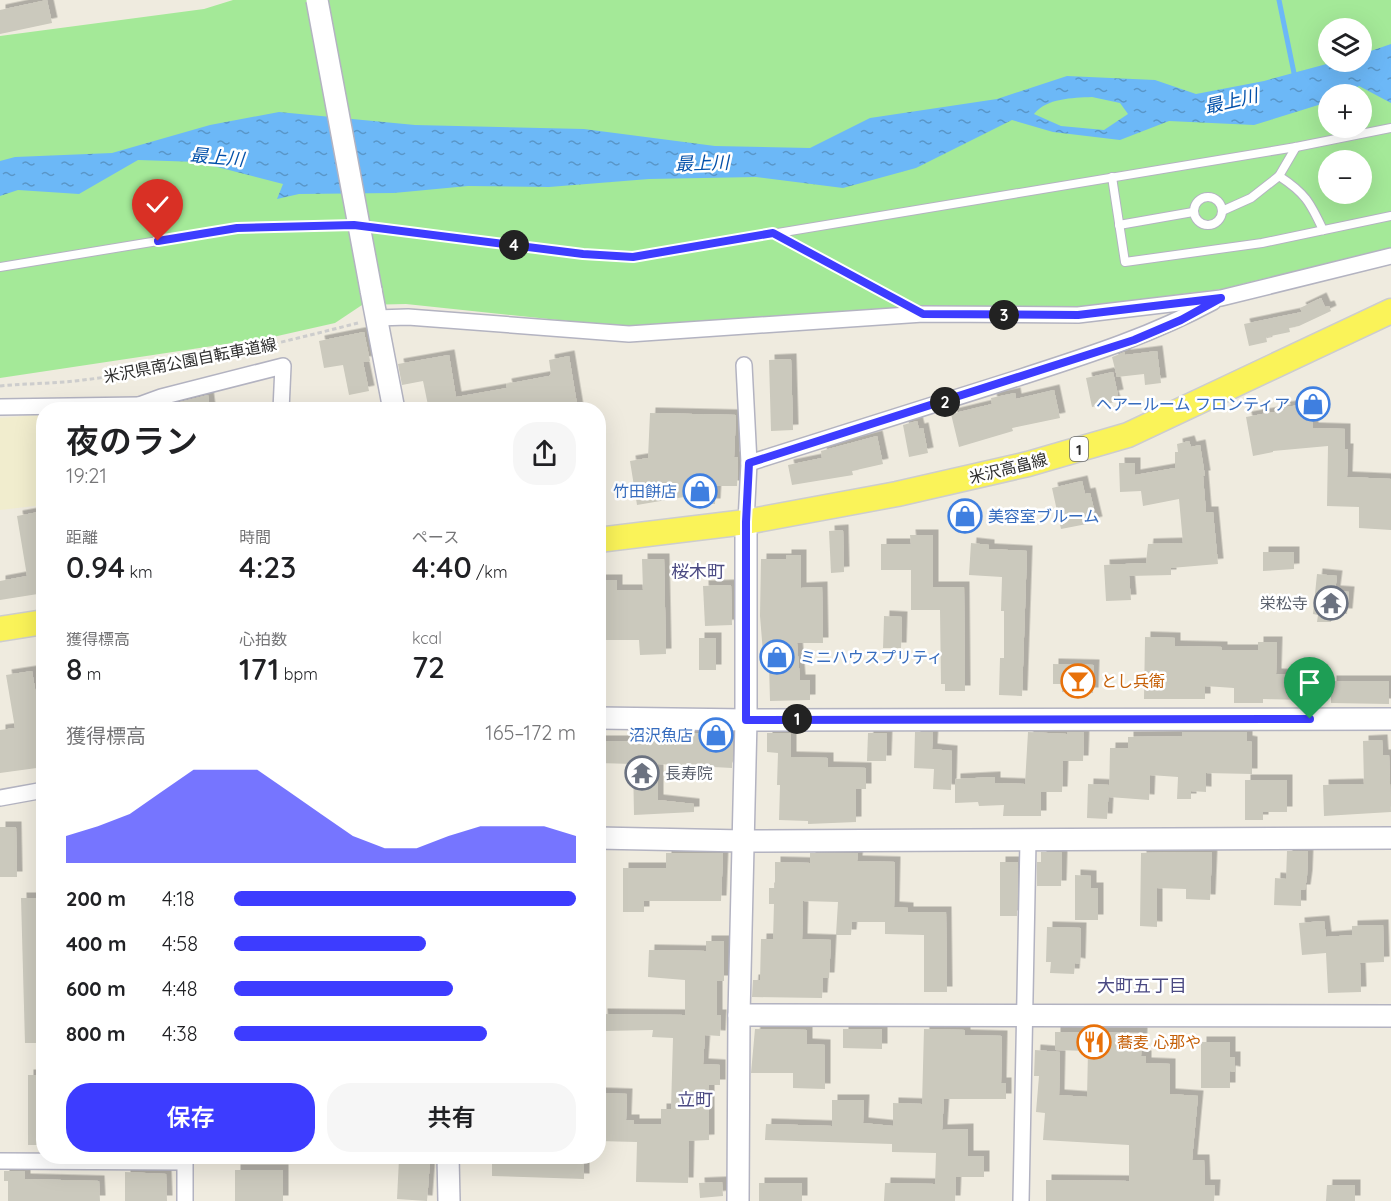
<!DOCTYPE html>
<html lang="ja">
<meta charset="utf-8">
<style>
:root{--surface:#fff;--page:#f6f6f6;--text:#202124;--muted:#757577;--accent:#3d3cff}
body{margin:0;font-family:Quicksand,"Noto Sans JP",sans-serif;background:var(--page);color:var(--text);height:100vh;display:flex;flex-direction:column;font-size:22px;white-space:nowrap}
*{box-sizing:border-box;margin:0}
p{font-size:20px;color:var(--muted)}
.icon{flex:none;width:33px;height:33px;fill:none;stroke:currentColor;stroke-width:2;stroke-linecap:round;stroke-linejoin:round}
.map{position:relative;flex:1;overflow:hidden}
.drawer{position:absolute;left:36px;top:402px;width:570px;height:762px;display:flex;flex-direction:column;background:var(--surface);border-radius:24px;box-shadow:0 6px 24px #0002}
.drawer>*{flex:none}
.controls{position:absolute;left:1318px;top:18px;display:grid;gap:12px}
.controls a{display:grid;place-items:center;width:54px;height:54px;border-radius:50%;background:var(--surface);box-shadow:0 6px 24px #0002;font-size:30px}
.pin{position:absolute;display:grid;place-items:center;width:51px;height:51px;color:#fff;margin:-62px -26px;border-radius:50% 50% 50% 0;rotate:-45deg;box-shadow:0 0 6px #0007}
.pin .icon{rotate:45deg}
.km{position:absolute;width:30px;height:30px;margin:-15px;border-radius:50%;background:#222;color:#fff;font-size:16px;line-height:30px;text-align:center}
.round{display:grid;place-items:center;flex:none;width:63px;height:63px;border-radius:24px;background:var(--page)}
.headline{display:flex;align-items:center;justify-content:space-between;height:102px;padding:0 30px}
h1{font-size:33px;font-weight:600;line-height:45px}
.metrics{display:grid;grid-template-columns:repeat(3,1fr);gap:9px;height:102px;padding:6px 30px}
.metrics div{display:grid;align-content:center}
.metrics b{font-size:30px;font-weight:600}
.metrics small{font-size:16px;font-weight:400}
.metrics p{font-size:16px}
.chart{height:168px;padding:12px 30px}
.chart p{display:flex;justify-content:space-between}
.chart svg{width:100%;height:108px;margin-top:6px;fill:var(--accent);opacity:.7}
.cta{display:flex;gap:12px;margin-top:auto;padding:12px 30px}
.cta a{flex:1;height:69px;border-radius:24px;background:var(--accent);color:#fff;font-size:24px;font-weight:600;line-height:69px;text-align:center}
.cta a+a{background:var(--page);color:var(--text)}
ul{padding:0 30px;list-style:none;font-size:20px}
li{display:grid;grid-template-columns:96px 72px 1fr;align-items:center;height:45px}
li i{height:15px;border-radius:8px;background:var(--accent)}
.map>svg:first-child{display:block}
.education{fill:#f1edce}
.park{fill:#a4e998;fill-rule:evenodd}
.water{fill:url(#water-ripples);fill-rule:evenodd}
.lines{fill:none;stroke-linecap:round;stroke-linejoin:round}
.stream{stroke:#6cb8f7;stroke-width:5}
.building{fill:#cbc9bd;filter:url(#shadow)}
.lane-casing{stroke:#b3b3c1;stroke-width:10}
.street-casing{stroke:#b3b3c1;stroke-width:18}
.secondary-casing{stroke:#b3b3c1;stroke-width:24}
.primary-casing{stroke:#cdcdcd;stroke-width:27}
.path{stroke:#cdcdcd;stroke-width:3;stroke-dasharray:4.5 3;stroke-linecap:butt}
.lane{stroke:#fff;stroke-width:8}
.street{stroke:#fff;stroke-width:15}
.secondary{stroke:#fff;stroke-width:21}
.primary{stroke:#faf359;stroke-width:24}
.secondary-bridge-casing{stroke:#b3b3c1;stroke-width:24;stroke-linecap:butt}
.secondary-bridge{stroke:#fff;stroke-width:21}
.route-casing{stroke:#fff;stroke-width:12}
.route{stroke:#3d3cff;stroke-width:8}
.labels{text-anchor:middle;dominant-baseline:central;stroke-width:5;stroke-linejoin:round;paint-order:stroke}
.shield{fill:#fff;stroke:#6c6c6c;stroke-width:1.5}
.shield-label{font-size:15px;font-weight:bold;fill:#2d2d2d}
.street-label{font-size:16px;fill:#2d2d2d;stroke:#fff}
.shop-label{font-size:16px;fill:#366cbe;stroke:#fff;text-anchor:end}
.worship-label{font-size:16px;fill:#5b616d;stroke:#fff;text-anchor:end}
.food-label{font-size:16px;fill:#c56008;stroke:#fff;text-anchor:start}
.water-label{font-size:18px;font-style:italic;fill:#0451aa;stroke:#fff}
.neighbourhood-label{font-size:18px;fill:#4a4982;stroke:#fff}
</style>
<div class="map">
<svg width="1391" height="1201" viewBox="0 0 1391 1201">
<defs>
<pattern id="water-ripples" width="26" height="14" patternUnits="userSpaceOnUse" patternTransform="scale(1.5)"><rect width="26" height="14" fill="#6cb8f7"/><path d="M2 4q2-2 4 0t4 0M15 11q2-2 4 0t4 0" fill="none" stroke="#5996c8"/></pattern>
<filter id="shadow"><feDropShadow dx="5.5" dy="-5.5" stdDeviation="0" flood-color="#0004"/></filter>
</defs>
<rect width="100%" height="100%" fill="#efebdf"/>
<!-- education -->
<polygon class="education" points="38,415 44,457 43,505 0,510 0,418"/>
<!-- park -->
<path class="park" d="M233,0H1391V248L1222,289L1078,307L906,309L635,328L406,304L362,305L335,323L273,337L0,378V36L204,9ZM1329,28H1362V62H1329ZM1329,94H1362V128H1329ZM1329,160H1362V194H1329Z"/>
<!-- water -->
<path class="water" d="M1391,44V103L1359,86L1343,94H1329L1328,102L1254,125L1169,121L1120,140L1053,132L1012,120L916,168L843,188L756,177L649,179L549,187L468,186L394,193L299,194L277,199L283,184L198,162L138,160L79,194L18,190L0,196V161L15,157L112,153L210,125L279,112L415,125L584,129L715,146L810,148L870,118L997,99L1067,76L1155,80L1196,94L1264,81L1334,62H1362V54ZM1092,97L1120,103L1128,114L1104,130L1061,126L1034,114C1047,98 1072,98 1092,97Z"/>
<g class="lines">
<!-- stream -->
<polyline class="stream" points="1279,0 1295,78"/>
</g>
<!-- building -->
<g class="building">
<polygon points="47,0 52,23 0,34 0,10"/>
<polygon points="1321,298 1325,307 1329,306 1331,311 1299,326 1289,328 1290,332 1266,337 1267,342 1249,346 1244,324 1302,312 1300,308"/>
<polygon points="364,332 370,361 363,362 369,391 349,395 343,365 324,368 319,341"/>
<polygon points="1157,351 1161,383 1145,385 1144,374 1117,377 1112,357 1125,352 1125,355"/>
<polygon points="449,355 456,397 507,388 506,384 549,376 551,374 549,360 569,356 578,410 429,410 423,381 402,385 398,364"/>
<polygon points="791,359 793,430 771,431 769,360"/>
<polygon points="1113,372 1118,395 1113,396 1115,402 1092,407 1086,378"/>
<polygon points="1054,390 1060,418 1012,428 1013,431 959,447 951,414 992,404 991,398 1015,393 1016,399"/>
<polygon points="208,395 210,410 163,410 164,406"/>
<polygon points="1310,404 1313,428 1345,429 1345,449 1348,449 1347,477 1391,479 1391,530 1359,528 1359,507 1327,506 1328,446 1273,451 1273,452 1253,456 1246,417 1285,410 1284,407"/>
<polygon points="650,413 736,415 734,457 738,457 737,486 716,486 715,504 690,503 690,496 637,505 630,461 648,458"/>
<polygon points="917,421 919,429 923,428 928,453 909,457 903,425"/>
<polygon points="877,436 883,464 852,471 853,475 792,485 788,465 822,458 821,451"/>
<polygon points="1189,441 1191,447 1200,445 1205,476 1203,476 1206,512 1213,512 1218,564 1171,568 1171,575 1129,576 1131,600 1106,601 1104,565 1146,563 1148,544 1183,543 1179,499 1143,506 1141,491 1120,492 1119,463 1135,463 1135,475 1175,468 1175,452 1178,452 1177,444"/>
<polygon points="1082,481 1085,494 1090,493 1097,522 1061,529 1052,488"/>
<polygon points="44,511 44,593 0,600 0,581 27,576 17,516"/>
<polygon points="843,530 844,572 831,573 829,531"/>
<polygon points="910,535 933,535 933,587 964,587 965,691 945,691 945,684 941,684 940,610 911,610 911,570 881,570 881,544 911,544"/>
<polygon points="971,543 989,545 989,549 1027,551 1022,696 999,695 1000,658 1004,658 1004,611 1001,611 1002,577 969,575"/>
<polygon points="1263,552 1294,552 1294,569 1263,571"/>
<polygon points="786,555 801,555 801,588 822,587 823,643 797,643 800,680 810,680 810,700 770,701 769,665 764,665 760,616 761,559 786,559"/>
<polygon points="642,559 664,559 666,654 640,655 639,640 600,640 598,580 617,580 617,590 643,590"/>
<polygon points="1317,574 1337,576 1335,591 1349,592 1347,614 1332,613 1331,622 1317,622 1318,615 1313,614"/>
<polygon points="731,585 732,625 705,626 703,586"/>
<polygon points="884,616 902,617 901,648 883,648"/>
<polygon points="1145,637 1175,638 1175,646 1222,647 1222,650 1258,650 1258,642 1277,642 1276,674 1306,676 1306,700 1263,699 1263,703 1234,703 1234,688 1205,686 1205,699 1144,699"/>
<rect x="699" y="638" width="17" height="32"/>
<polygon points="1053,664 1094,665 1093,693 1062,692 1062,684 1053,684"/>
<polygon points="32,671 44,741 44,767 0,773 0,730 15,728 6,675"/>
<polygon points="1331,681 1389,681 1389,704 1331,703"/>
<polygon points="915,732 933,732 932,749 952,751 951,790 933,789 934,769 914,768"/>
<polygon points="1028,732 1067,734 1067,732 1084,732 1083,761 1063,761 1062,792 1041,792 1041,816 1003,816 1004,805 979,806 978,802 955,803 955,779 995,777 995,783 1025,784"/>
<polygon points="1182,732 1247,732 1247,741 1252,742 1252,774 1206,773 1206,792 1191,791 1191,799 1177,799 1178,777 1150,775 1149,800 1109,797 1110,748 1128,748 1128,737 1182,736"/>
<polygon points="662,733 733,733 732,768 658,764 658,800 694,804 694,812 634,815 633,764 598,763 598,741 662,741"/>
<polygon points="767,733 791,733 791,757 828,758 828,767 866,768 866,789 856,789 856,822 808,824 808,821 779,820 780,785 777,785 778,753 767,752"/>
<polygon points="868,733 887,733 886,761 867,761"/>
<polygon points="1382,740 1383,755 1389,755 1391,812 1324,816 1323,785 1364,784 1363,741"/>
<polygon points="1245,780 1287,780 1287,812 1263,812 1263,820 1245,820"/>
<polygon points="1088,784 1109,785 1107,819 1087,818"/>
<polygon points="0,827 16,827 17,877 0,877"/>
<polygon points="1287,851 1308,851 1307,876 1305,890 1301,890 1301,906 1274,905 1275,878 1286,879"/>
<polygon points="1041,852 1061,852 1062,854 1061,886 1037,886 1037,862 1041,862"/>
<polygon points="1188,852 1212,852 1210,900 1186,899 1186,889 1157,888 1157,927 1140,926 1141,853"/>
<polygon points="666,853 723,853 721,901 644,901 644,912 623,912 623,868 666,868"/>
<polygon points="810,853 858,853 857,861 895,862 894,907 908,908 908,912 946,912 947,992 924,992 924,935 885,934 885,922 852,922 851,935 836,935 838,902 803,901 802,939 831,940 829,978 823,978 822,998 752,997 753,980 760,980 761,939 773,939 774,904 769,904 769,888 775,888 775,862 810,863"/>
<polygon points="1000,862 1018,862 1017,916 1000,916"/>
<polygon points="1075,875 1091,876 1091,888 1098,888 1098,920 1075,920"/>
<polygon points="21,898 44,898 44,1043 25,1043"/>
<polygon points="1324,921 1326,937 1352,935 1352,926 1383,925 1384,962 1360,963 1361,992 1328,993 1326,953 1302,955 1299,923"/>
<polygon points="1047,927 1081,928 1080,964 1075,963 1074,974 1050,973 1051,962 1046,962"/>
<polygon points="706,941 724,941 724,981 717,981 717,1015 721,1015 720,1036 705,1035 703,1064 720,1065 720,1085 709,1085 709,1140 689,1141 688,1183 636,1182 637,1142 598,1141 598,1093 627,1094 626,1120 634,1120 634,1124 661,1124 661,1109 671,1109 673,1038 652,1037 653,1030 603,1031 602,1014 685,1015 685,980 648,977 649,950 706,951"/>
<polygon points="755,1029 807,1030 807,1044 825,1045 825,1089 793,1088 793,1073 751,1073"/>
<polygon points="843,1029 882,1029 882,1049 843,1048"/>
<polygon points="924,1029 965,1030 965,1035 1002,1036 1001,1083 1006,1083 1006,1099 944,1099 942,1130 968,1129 968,1156 984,1156 984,1177 956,1177 955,1201 884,1201 885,1183 935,1184 936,1153 892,1152 892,1144 765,1140 766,1124 832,1126 832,1100 864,1100 863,1123 893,1126 893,1103 922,1104"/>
<polygon points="1055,1032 1142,1033 1141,1056 1146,1056 1146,1063 1170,1064 1170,1094 1198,1096 1192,1160 1204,1160 1205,1185 1215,1185 1214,1201 1046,1201 1046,1180 1129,1181 1129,1145 1043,1140 1045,1113 1036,1112 1039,1076 1034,1076 1035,1050 1060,1052 1059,1095 1087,1097 1088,1051 1055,1050"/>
<polygon points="1201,1042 1230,1042 1230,1057 1235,1057 1235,1072 1230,1071 1230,1088 1201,1088"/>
<rect x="28" y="1075" width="16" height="70"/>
<polygon points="492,1156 584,1156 584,1179 492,1176"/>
<polygon points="399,1159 430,1161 427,1201 397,1199"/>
<rect x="235" y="1170" width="48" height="31"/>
<polygon points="4,1171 25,1171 25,1179 99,1181 100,1201 8,1201 8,1181 4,1181"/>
<polygon points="125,1172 166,1174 167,1201 125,1201"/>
<polygon points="722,1182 723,1196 700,1198 699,1183"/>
<rect x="759" y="1183" width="43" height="18"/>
<polygon points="1327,1185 1355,1185 1355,1201 1326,1201"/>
</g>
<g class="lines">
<!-- lane casing -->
<g class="lane-casing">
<g id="lane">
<path d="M1279,176C1305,193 1310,202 1323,230"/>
<polyline points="1112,177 1125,262 1262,243 1391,216"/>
<circle cx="1208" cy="211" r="14"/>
<polyline points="1222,211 1251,198 1279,176 1296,147"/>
<polyline points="1119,225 1193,212"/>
<polyline points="773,233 920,312"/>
<polyline points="0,267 237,228 354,225 583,254 633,257 1296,147 1391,128"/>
</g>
</g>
<!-- street casing -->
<g class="street-casing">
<g id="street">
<polyline points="376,318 408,317 629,334 923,314 1078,315 1221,298 1391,256"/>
<polyline points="744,365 749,463 746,522"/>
<polyline points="139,405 161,397 283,366 281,410"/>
<polyline points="0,407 139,405 140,410"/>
<path d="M749,463C839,435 929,407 1018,378C1086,356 1150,336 1213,302"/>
<polyline points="0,798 44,790"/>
<polyline points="185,1156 185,1201"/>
<polyline points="0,1161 185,1162"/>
<polyline points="1021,1201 1028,841"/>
</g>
</g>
<!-- secondary casing -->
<g class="secondary-casing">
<g id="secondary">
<polyline points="371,290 394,410"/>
<polyline points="598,718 746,720 1391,719"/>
<polyline points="598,838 743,841 1391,838"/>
<polyline points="739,1015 1391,1016"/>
<polyline points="448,1156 449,1201"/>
<polyline points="738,1201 739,1015 746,720 746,522"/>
</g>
</g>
<!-- primary casing -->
<g class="primary-casing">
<g id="primary">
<polyline points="598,540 746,522 897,494 1028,464 1128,435 1391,311"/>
<polyline points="0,629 44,622"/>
</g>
</g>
<!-- path -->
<path class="path" d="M0,386C27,383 55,384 83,380C176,369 267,346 358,323"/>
<!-- lane -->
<use href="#lane" class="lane"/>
<!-- street -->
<use href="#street" class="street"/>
<!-- secondary -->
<use href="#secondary" class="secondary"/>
<!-- primary -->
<use href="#primary" class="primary"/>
<!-- secondary-bridge casing -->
<g class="secondary-bridge-casing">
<polyline id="secondary-bridge" points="317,0 371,290"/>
</g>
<!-- secondary-bridge -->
<use href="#secondary-bridge" class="secondary-bridge"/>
</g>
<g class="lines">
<!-- route casing -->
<g class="route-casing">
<polyline id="route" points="158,241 237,228 354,225 583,254 633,257 773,233 923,314 1078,315 1221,298 1181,320 1134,340 749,463 746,522 746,720 1310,719"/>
</g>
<!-- route -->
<use href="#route" class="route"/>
</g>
<!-- icons -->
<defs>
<g id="shop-ring" transform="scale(1.725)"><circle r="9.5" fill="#fff" stroke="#3f7fe0" stroke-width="1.5"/><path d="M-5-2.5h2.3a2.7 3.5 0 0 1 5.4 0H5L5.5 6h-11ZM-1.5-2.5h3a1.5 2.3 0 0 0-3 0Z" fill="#3f7fe0"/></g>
<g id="temple-ring" transform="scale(1.725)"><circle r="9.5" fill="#fff" stroke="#6b7280" stroke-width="1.5"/><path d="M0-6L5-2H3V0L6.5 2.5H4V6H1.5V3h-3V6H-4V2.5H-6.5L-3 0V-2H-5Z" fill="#6b7280"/></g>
<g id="bar-ring" transform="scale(1.725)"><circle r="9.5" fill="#fff" stroke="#e8710a" stroke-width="1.5"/><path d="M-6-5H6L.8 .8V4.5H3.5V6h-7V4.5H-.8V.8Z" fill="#e8710a"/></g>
<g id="restaurant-ring" transform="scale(1.725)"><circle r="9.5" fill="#fff" stroke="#e8710a" stroke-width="1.5"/><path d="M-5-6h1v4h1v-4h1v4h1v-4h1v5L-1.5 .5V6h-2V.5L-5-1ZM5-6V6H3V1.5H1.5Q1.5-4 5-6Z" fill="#e8710a"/></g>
</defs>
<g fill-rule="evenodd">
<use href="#shop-ring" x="1313" y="404"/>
<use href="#shop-ring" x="700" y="491"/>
<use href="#shop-ring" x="965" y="516"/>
<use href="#temple-ring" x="1331" y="603"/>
<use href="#shop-ring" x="777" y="657"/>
<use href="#bar-ring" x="1078" y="681"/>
<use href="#shop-ring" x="716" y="735"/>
<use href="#temple-ring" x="642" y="773"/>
<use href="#restaurant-ring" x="1094" y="1042"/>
</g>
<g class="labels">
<!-- shield labels -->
<rect class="shield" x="1070" y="437" width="18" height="24" rx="4.5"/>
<g class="shield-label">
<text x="1079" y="449">1</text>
</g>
<!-- street labels -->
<g class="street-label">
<text transform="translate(190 360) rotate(-11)">米沢県南公園自転車道線</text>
<text transform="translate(1008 468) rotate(-14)">米沢高畠線</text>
</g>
<!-- shop labels -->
<g class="shop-label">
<text x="1290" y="404">ヘアールーム フロンティア</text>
<text x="677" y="491">竹田餅店</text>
<text x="988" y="516" text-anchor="start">美容室ブルーム</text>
<text x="800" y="657" text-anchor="start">ミニハウスプリティ</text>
<text x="693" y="735">沼沢魚店</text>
</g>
<!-- worship labels -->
<g class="worship-label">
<text x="1308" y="603">栄松寺</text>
<text x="665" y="773" text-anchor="start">長寿院</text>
</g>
<!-- food labels -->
<g class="food-label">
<text x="1101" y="681">とし兵衛</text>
<text x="1117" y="1042">蕎麦 心那や</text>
</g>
<!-- water labels -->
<g class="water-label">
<text transform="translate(1231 101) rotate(-13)">最上川</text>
<text transform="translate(217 157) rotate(5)">最上川</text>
<text transform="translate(702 163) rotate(-2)">最上川</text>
</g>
<!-- neighbourhood labels -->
<g class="neighbourhood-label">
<text x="698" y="571">桜木町</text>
<text x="1142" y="985">大町五丁目</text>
<text x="695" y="1099">立町</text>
</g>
</g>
</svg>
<div class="controls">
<a><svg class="icon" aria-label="layers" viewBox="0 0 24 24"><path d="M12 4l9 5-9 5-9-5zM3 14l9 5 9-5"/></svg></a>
<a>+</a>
<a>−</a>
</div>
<div class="pin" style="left:1310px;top:719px;background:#1e9e55"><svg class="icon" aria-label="arrive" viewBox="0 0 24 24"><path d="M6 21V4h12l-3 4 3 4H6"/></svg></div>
<div class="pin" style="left:158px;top:241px;background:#d93025"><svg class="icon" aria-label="check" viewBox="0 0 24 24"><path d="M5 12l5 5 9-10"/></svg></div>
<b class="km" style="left:797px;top:719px">1</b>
<b class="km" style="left:945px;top:402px">2</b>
<b class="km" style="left:1004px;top:315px">3</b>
<b class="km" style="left:514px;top:245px">4</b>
<section class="drawer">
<div class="headline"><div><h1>夜のラン</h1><p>19:21</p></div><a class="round"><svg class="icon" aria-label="share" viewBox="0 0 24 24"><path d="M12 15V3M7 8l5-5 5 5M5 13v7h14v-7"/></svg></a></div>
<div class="metrics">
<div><p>距離</p><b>0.94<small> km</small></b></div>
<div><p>時間</p><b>4:23</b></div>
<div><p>ペース</p><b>4:40<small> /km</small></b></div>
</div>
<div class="metrics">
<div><p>獲得標高</p><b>8<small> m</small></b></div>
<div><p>心拍数</p><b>171<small> bpm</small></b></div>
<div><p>kcal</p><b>72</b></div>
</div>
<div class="chart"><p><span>獲得標高</span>165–172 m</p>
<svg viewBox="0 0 160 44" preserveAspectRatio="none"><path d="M0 44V33L10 29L20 24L30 15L40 6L50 6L60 6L70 15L80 24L90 33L100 38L110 38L120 33L130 29L140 29L150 29L160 33V44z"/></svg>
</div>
<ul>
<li><b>200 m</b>4:18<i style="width:100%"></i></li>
<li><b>400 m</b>4:58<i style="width:56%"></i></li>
<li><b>600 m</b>4:48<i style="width:64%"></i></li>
<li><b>800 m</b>4:38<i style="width:74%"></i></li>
</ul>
<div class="cta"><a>保存</a><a>共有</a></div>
</section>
</div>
